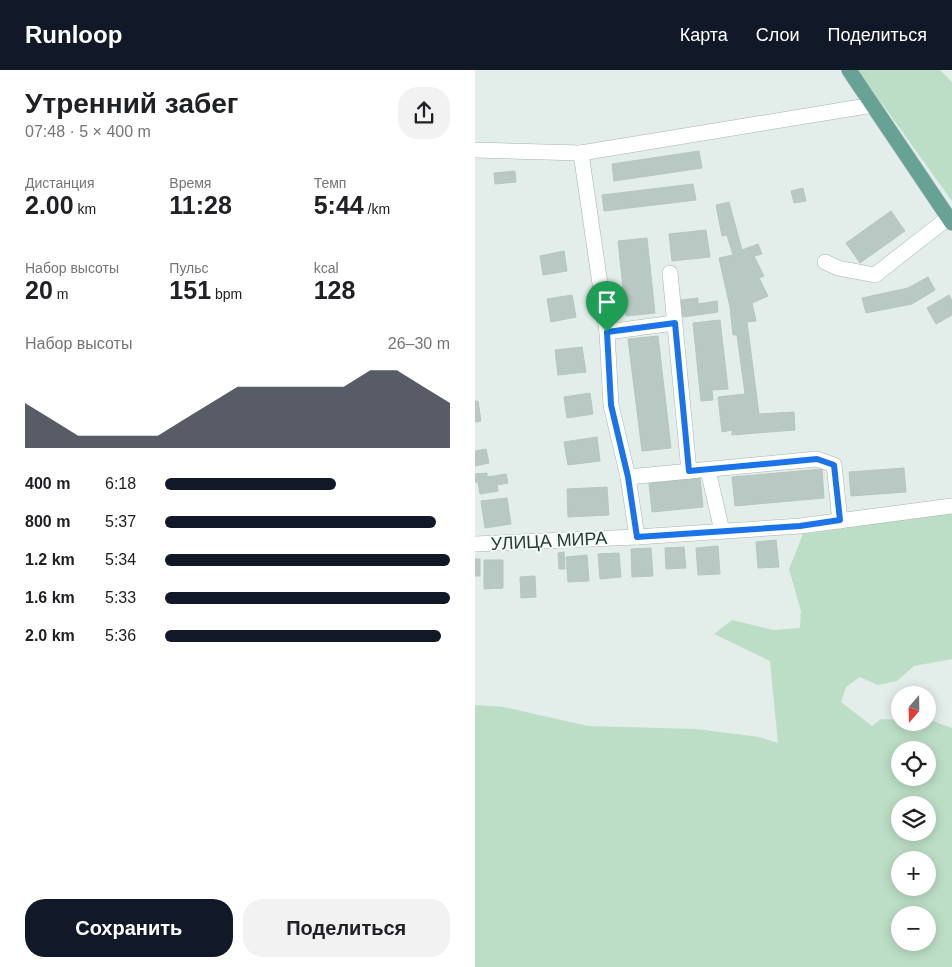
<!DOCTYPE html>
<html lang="ru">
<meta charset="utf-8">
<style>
:root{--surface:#fff;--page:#f2f2f2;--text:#202124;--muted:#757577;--accent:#111827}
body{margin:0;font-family:Arial,sans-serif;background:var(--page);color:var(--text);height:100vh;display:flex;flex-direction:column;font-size:19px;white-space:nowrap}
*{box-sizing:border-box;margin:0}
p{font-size:16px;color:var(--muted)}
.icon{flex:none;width:28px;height:28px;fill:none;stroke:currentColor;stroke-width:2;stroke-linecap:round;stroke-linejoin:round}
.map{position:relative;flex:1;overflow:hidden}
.details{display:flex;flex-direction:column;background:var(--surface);width:475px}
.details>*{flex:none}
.needle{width:32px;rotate:200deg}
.buttons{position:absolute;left:416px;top:616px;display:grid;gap:10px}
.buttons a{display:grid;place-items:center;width:45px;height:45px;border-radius:50%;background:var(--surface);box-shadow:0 2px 12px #0003;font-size:25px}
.pin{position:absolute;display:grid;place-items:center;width:42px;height:42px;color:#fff;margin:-51px -21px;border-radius:50% 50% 50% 0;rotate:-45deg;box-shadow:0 0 5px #0007}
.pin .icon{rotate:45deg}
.round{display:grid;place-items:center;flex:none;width:52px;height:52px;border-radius:20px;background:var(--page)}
.overview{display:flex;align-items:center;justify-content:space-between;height:85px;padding:0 25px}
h1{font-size:28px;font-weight:600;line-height:38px}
.figures{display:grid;grid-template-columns:repeat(3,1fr);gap:8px;height:85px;padding:5px 25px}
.figures div{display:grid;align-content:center}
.figures b{font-size:25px;font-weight:600}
.figures small{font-size:14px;font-weight:400}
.figures p{font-size:14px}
.chart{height:140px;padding:10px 25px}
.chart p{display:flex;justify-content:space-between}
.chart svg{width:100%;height:90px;margin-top:5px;fill:var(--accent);opacity:.7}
.primary-button{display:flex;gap:10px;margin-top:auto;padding:10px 25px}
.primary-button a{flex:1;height:58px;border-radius:20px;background:var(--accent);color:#fff;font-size:20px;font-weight:600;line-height:58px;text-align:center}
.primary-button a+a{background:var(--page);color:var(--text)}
ul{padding:0 25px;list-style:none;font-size:16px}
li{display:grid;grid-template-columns:80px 60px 1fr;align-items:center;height:38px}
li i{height:12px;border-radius:6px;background:var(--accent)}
header{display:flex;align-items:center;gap:30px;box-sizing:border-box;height:70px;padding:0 25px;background:var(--accent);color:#fff}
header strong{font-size:24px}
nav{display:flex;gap:28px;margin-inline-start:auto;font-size:18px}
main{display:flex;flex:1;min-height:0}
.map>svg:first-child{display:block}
.green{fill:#bcdec6;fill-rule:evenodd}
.building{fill:#b8c8c2;stroke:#b5c7c0}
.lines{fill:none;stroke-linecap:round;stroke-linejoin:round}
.minor-casing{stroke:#a5b5b0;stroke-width:16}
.major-casing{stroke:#c1c9c7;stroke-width:16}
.minor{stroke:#fff;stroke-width:15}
.major{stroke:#67a295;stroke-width:15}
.route-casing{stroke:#fff;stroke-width:10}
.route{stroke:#1a73e8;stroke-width:6}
.labels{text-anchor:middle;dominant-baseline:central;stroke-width:4;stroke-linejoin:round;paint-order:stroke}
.street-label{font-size:18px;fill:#223e37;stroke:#f3f9f6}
</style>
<header>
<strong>Runloop</strong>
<nav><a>Карта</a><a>Слои</a><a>Поделиться</a></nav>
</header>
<main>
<section class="details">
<div class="overview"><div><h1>Утренний забег</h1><p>07:48 · 5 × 400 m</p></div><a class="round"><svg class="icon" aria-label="share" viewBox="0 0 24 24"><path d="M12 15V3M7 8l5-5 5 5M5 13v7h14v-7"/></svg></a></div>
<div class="figures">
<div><p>Дистанция</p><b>2.00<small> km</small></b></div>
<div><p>Время</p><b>11:28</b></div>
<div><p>Темп</p><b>5:44<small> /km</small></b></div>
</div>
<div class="figures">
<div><p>Набор высоты</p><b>20<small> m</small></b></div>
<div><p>Пульс</p><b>151<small> bpm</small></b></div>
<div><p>kcal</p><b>128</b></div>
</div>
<div class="chart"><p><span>Набор высоты</span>26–30 m</p>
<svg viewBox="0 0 160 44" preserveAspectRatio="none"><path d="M0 44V22L10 30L20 38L30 38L40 38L50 38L60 30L70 22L80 14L90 14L100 14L110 14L120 14L130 6L140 6L150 14L160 22V44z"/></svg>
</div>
<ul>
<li><b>400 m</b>6:18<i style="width:60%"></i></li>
<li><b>800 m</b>5:37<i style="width:95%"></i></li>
<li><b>1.2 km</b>5:34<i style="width:100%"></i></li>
<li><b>1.6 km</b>5:33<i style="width:100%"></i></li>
<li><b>2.0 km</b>5:36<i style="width:97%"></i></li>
</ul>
<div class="primary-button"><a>Сохранить</a><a>Поделиться</a></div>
</section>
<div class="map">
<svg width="477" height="897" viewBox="0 0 477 897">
<rect width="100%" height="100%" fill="#e3ede9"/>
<!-- green -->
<g class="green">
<polygon points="383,0 465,0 477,12 477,131"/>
<path d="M477,443V589L439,596L422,611L403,615L385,607L371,617L366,632L397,656L406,649L425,650V652L458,651L477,658V897H0V635L29,637L113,656L221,659L284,667L303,673L295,591L239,564L257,550L298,560L325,558L326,541L314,499L328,464ZM425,680H452V708H425ZM425,735H452V762H425ZM425,790H452V818H425ZM425,845H452V872H425Z"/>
</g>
<!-- building -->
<g class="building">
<polygon points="224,81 227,98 139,111 137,94"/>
<polygon points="40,101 41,112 20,114 19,103"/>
<polygon points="218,114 221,130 129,141 127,125"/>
<polygon points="328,118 331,131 319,133 316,121"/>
<polygon points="254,132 267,180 283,174 287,184 279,186 289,206 284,208 293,226 277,233 281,251 272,252 284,344 319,342 320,360 257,365 257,360 247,362 243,327 270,324 262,265 258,265 255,237 244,188 258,185 252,165 247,166 241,135"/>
<polygon points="416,141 430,161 385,193 371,173"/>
<polygon points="231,160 235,187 197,191 194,164"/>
<polygon points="172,168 180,243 151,246 143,171"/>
<polygon points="89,181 92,201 68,205 65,186"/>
<polygon points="453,207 460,220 437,234 391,243 387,228 433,218"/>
<polygon points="97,225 101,247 76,252 72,229"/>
<polygon points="474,225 477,231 477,245 461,254 452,238"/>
<polygon points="223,228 223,234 242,231 243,242 208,247 206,230"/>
<polygon points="245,250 253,319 237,320 238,330 226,331 218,253"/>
<polygon points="183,266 196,378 167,381 153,269"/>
<polygon points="107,277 111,302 83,305 80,280"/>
<polygon points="115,323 118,344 92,348 89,327"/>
<polygon points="0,331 3,331 6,351 0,352"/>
<polygon points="122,367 125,391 93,395 89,372"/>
<polygon points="11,379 14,393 0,396 0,381"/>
<polygon points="429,398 431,422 376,426 374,402"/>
<polygon points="347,399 349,428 260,436 257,407"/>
<polygon points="12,403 12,407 31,404 33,413 22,415 23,421 5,424 3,412 0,412 0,404"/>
<polygon points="225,408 228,437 177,442 174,413"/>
<polygon points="132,417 134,445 93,447 92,419"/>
<polygon points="32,428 36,454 10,458 6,431"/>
<polygon points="301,470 304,497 283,498 281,472"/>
<polygon points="243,476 245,504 223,505 221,478"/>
<polygon points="209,477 211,498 191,499 190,478"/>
<polygon points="176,478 178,506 157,507 156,479"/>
<polygon points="89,482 90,499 84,499 83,483"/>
<polygon points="144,483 146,507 125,509 123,484"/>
<polygon points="112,485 114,511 93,512 91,487"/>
<rect x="0" y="489" width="5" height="17"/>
<polygon points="9,490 28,490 28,518 9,519"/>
<polygon points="60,506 61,527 46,528 45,507"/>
</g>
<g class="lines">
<!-- minor casing -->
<g class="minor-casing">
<g id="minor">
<polyline points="0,80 106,83 398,35"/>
<polyline points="106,83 132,262 136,335 153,407 162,467"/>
<polyline points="350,192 363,198 400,205 473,148"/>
<polyline points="195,203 214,401"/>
<polyline points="132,262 199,253"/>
<polyline points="233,400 247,461"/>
<polyline points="153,407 342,389 359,395 365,451"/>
<polyline points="0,474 162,467 325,456 477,436"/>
</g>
</g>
<!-- major casing -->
<g class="major-casing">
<polyline id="major" points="374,0 477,153"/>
</g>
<!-- minor -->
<use href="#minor" class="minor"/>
<!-- major -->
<use href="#major" class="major"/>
</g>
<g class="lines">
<!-- route casing -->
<g class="route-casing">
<polygon id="route" points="200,253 214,401 342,389 359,395 365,450 325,456 162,467 153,407 136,335 132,262"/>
</g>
<!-- route -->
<use href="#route" class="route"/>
</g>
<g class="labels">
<!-- street labels -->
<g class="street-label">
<text transform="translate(74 471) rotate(-3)">УЛИЦА МИРА</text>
</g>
</g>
</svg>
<div class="buttons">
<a><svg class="needle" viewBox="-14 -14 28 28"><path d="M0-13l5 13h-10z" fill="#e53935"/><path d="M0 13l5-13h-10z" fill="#757577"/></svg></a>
<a><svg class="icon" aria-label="locate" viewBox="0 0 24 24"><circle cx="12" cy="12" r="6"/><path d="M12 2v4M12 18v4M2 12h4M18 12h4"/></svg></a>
<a><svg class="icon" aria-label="layers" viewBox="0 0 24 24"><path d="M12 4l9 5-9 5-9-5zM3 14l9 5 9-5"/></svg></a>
<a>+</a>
<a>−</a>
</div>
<div class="pin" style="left:132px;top:262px;background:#1e9e55"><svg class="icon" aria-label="arrive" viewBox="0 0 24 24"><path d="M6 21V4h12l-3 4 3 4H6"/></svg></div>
</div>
</main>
